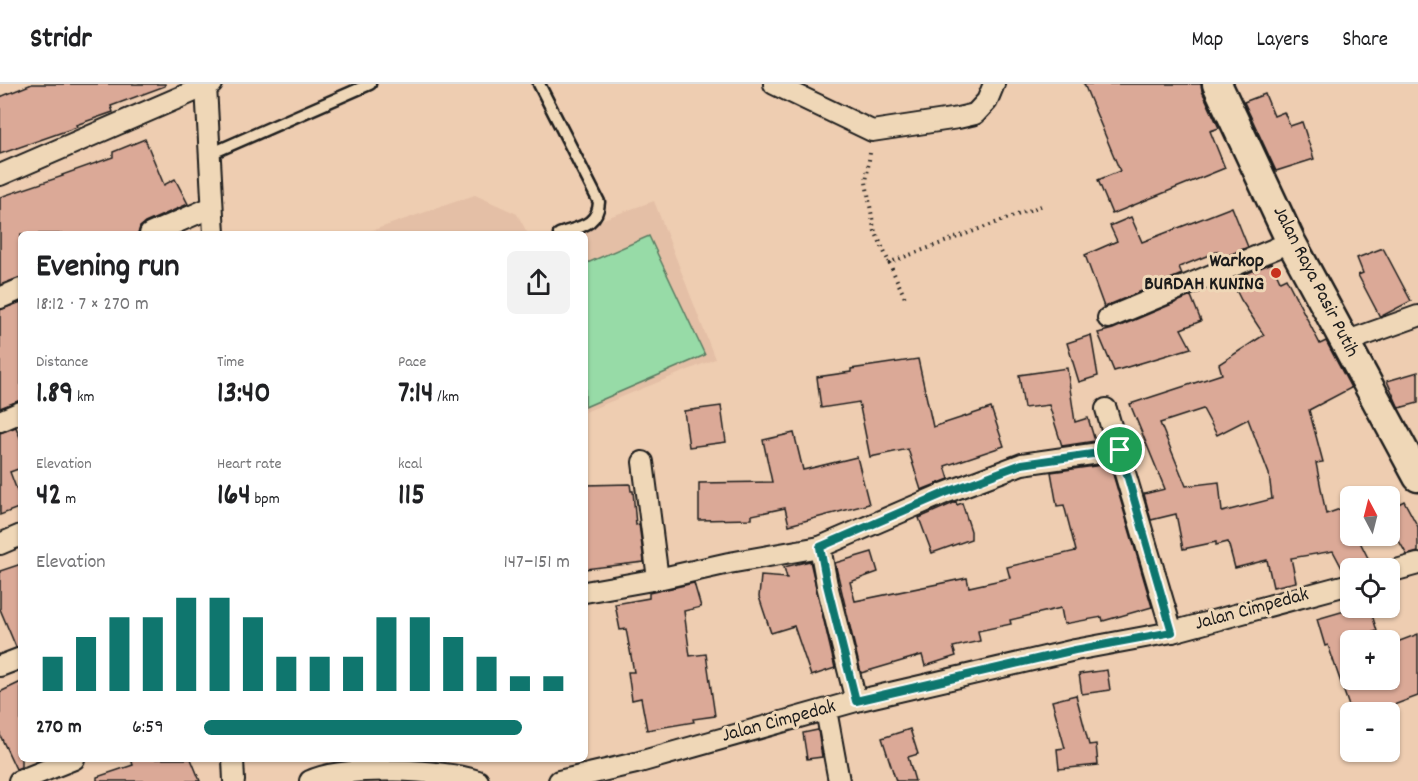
<!DOCTYPE html>
<meta charset="utf-8">
<style>
:root{--surface:#fff;--page:#f2f2f2;--text:#202124;--muted:#757577;--line:#e0e0e0;--accent:#0f766e}
body{margin:0;font-family:Dekko,sans-serif;background:var(--page);color:var(--text);height:100vh;display:flex;flex-direction:column;font-size:22px;white-space:nowrap}
*{box-sizing:border-box;margin:0}
p{font-size:20px;color:var(--muted)}
.icon{flex:none;width:33px;height:33px;fill:none;stroke:currentColor;stroke-width:2;stroke-linecap:round;stroke-linejoin:round}
.map{position:relative;flex:1;overflow:hidden}
.panel{position:absolute;left:18px;top:147px;width:570px;height:531px;display:flex;flex-direction:column;background:var(--surface);border-radius:9px;box-shadow:0 2px 4px #0004}
.panel>*{flex:none}
.needle{width:39px;rotate:353deg}
.controls{position:absolute;left:1340px;top:402px;display:grid;gap:12px}
.controls a{display:grid;place-items:center;width:60px;height:60px;border-radius:9px;background:var(--surface);box-shadow:0 2px 4px #0004;font-size:30px}
.pin{position:absolute;display:grid;place-items:center;width:51px;height:51px;color:#fff;margin:-26px;border:3px solid #fff;border-radius:50%;box-shadow:0 2px 6px #0007}
.round{display:grid;place-items:center;flex:none;width:63px;height:63px;border-radius:9px;background:var(--page)}
.overview{display:flex;align-items:center;justify-content:space-between;height:102px;padding:0 18px}
h1{font-size:33px;font-weight:800;line-height:45px}
.stats{display:grid;grid-template-columns:repeat(3,1fr);gap:9px;height:102px;padding:6px 18px}
.stats div{display:grid;align-content:center}
.stats b{font-size:30px;font-weight:800}
.stats small{font-size:16px;font-weight:400}
.stats p{font-size:16px}
.chart{height:168px;padding:12px 18px}
.chart p{display:flex;justify-content:space-between}
.chart svg{width:100%;height:108px;margin-top:6px;stroke:var(--accent);stroke-width:6}
ul{padding:0 18px;list-style:none;font-size:20px}
li{display:grid;grid-template-columns:96px 72px 1fr;align-items:center;height:45px}
li i{height:15px;border-radius:8px;background:var(--accent)}
header{display:flex;align-items:center;gap:36px;box-sizing:border-box;height:84px;padding:0 30px;background:var(--surface);border-bottom:2px solid var(--line)}
header strong{font-size:28px}
nav{display:flex;gap:33px;margin-inline-start:auto;font-size:21px}
.map>svg:first-child{display:block}
.built{fill:#e4bfa6}
.green{fill:#97dba7;stroke:#5a7c62;stroke-width:1.5}
.building{fill:#dba997;stroke:#1c1c1c;stroke-width:1.5;fill-rule:evenodd}
.lines{fill:none;stroke-linecap:round;stroke-linejoin:round}
.lane-casing{stroke:#1c1c1c;stroke-width:15}
.street-casing{stroke:#1c1c1c;stroke-width:24}
.secondary-casing{stroke:#1c1c1c;stroke-width:33}
.path{stroke:#1c1c1c;stroke-width:4;stroke-dasharray:1.5 4.5;stroke-linecap:butt}
.lane{stroke:#efd7b7;stroke-width:10}
.street{stroke:#efd7b7;stroke-width:20}
.secondary{stroke:#efd7b7;stroke-width:28}
.route-casing{stroke:#fff;stroke-width:12}
.route{stroke:#0f766e;stroke-width:8}
.poi-dot{fill:#c8321e;stroke:#efd7b7;stroke-width:2}
.labels{text-anchor:middle;dominant-baseline:central;stroke-width:6;stroke-linejoin:round;paint-order:stroke}
.poi-label{font-size:20px;font-weight:bold;fill:#1c1c1c;stroke:#efd7b7;text-anchor:end}
.street-label{font-size:20px;fill:#1c1c1c;stroke:#efd7b7}
</style>
<header>
<strong>Stridr</strong>
<nav><a>Map</a><a>Layers</a><a>Share</a></nav>
</header>
<div class="map">
<svg width="1418" height="697" viewBox="0 0 1418 697">
<rect width="100%" height="100%" fill="#eecdb1"/>
<filter id="ink" filterUnits="userSpaceOnUse"><feTurbulence type="fractalNoise" baseFrequency=".0167" numOctaves="2"/><feDisplacementMap in="SourceGraphic" scale="12" xChannelSelector="R" yChannelSelector="G"/><feConvolveMatrix kernelMatrix="1 2 1 2 8 2 1 2 1" color-interpolation-filters="sRGB"/></filter>
<g filter="url(#ink)">
<!-- built -->
<g class="built">
<polygon points="475,111 517,130 528,150 362,150"/>
<polygon points="654,117 715,275 585,328 585,150 561,150"/>
</g>
<!-- green -->
<polygon class="green" points="649,152 705,271 585,323 585,180"/>
<!-- building -->
<g class="building">
<polygon points="32,0 165,0 165,2 111,22 113,28 76,41 77,43 0,70 0,13"/>
<polygon points="1084,0 1201,0 1202,7 1219,44 1210,47 1225,84 1112,130 1098,96 1120,87"/>
<polygon points="1265,10 1274,32 1284,28 1290,42 1302,38 1314,75 1276,87 1244,18"/>
<polygon points="145,55 164,101 175,95 188,120 145,139 140,143 138,150 21,150 21,193 0,201 0,113 63,92 62,91 113,73 113,68"/>
<polygon points="1232,123 1248,163 1222,174 1219,167 1179,183 1182,190 1104,223 1085,171 1117,157 1110,142 1131,133 1142,158"/>
<polygon points="1383,164 1411,217 1380,233 1358,191 1363,189 1357,174"/>
<path d="M1272,179L1280,197L1286,194L1320,260L1326,257L1351,304L1309,326L1323,378L1316,379L1326,430L1343,424L1350,438V452H1357L1373,484H1342L1333,467L1291,474L1296,498L1273,503L1267,476L1235,484L1228,458L1216,461V458L1183,465L1176,430L1151,436L1144,410L1165,405L1130,320L1222,290L1219,280L1264,251L1241,216L1231,196ZM1203,325L1217,351L1248,335L1269,390L1272,415L1222,428L1219,398L1186,402L1160,339Z"/>
<polygon points="1191,212 1201,237 1181,245 1191,264 1114,287 1098,249 1113,245"/>
<polygon points="21,218 21,316 0,324 0,226"/>
<polygon points="1091,251 1098,292 1079,298 1067,259"/>
<polygon points="918,275 933,343 991,324 1004,362 945,382 949,395 921,406 908,365 870,373 859,318 821,324 817,293 851,288 851,285"/>
<polygon points="1067,284 1075,338 1088,334 1095,357 1062,362 1049,321 1024,324 1019,291"/>
<polygon points="1418,288 1418,319 1399,324 1387,297"/>
<polygon points="721,322 726,358 689,363 684,327"/>
<polygon points="16,343 21,356 21,384 10,388 21,417 21,423 0,431 0,349"/>
<polygon points="794,349 803,386 857,373 869,420 789,441 785,424 752,431 752,435 699,436 699,399 772,398 763,356"/>
<polygon points="1110,380 1152,523 1103,537 1102,533 1064,540 1061,524 1010,536 1011,540 978,547 980,557 953,563 956,572 925,582 922,571 861,589 835,479 872,468 878,488 850,498 855,517 967,494 969,503 1010,494 1007,483 1076,467 1064,421 1057,422 1051,388"/>
<polygon points="630,400 631,407 633,407 636,441 639,440 644,478 585,485 585,401"/>
<polygon points="1404,417 1418,443 1418,468 1407,471 1389,439 1389,425"/>
<polygon points="956,418 957,421 962,419 971,447 971,455 932,469 919,434"/>
<polygon points="810,477 835,584 811,592 794,542 771,549 759,513 761,492 787,494 784,483"/>
<polygon points="21,480 21,562 16,563 0,525 0,487"/>
<polygon points="694,499 701,523 684,527 690,572 706,570 715,632 693,635 694,638 647,646 641,614 632,616 628,588 634,588 626,545 620,546 615,520 649,514 649,509"/>
<polygon points="1355,524 1370,524 1377,547 1350,555 1350,596 1389,596 1389,561 1418,550 1418,612 1383,625 1365,628 1351,628 1328,561 1325,562 1317,535"/>
<polygon points="1107,586 1110,606 1082,610 1079,590"/>
<polygon points="21,598 21,683 16,685 0,651 0,608"/>
<polygon points="1076,611 1089,661 1096,660 1098,681 1059,685 1057,665 1065,664 1052,617"/>
<polygon points="910,645 918,670 908,673 915,697 896,697 882,654"/>
<polygon points="818,646 822,673 807,675 803,649"/>
<polygon points="131,675 191,675 200,697 97,697 97,693 133,681"/>
</g>
<g class="lines">
<!-- lane casing -->
<g class="lane-casing">
<g id="lane">
<path d="M539,0L599,118C598,142 578,143 559,150"/>
<polyline points="210,70 370,0"/>
</g>
</g>
<!-- street casing -->
<g class="street-casing">
<g id="street">
<polyline points="212,0 206,2 214,150"/>
<polyline points="774,0 872,47 958,34 975,30 987,17 994,0"/>
<polyline points="0,91 206,2 205,0"/>
<polyline points="150,150 212,123"/>
<polyline points="0,214 21,205"/>
<polyline points="1108,234 1291,158"/>
<polyline points="1345,258 1418,232"/>
<polyline points="1106,325 1172,548"/>
<polyline points="0,337 21,328"/>
<polyline points="643,378 658,495"/>
<polyline points="0,460 21,451"/>
<polyline points="1389,488 1418,480"/>
<polyline points="585,508 658,495 729,479 820,463"/>
<polyline points="0,582 21,574"/>
<polyline points="856,617 827,501 820,463 945,409 1022,380 1120,366"/>
<polyline points="826,626 839,697"/>
<polyline points="233,675 234,697"/>
<polyline points="19,697 74,675"/>
<path d="M310,697C342,681 444,685 478,697"/>
<polyline points="559,697 636,679 856,617 1075,566 1172,548 1350,500"/>
</g>
</g>
<!-- secondary casing -->
<g class="secondary-casing">
<polyline id="secondary" points="1217,0 1291,158 1418,393"/>
</g>
<!-- path -->
<g class="path">
<polyline points="870,69 866,98 874,145 905,214"/>
<polyline points="888,179 1041,122"/>
</g>
<!-- lane -->
<use href="#lane" class="lane"/>
<!-- street -->
<use href="#street" class="street"/>
<!-- secondary -->
<use href="#secondary" class="secondary"/>
</g>
</g>
<g class="lines" filter="url(#ink)">
<!-- route casing -->
<g class="route-casing">
<polygon id="route" points="1120,366 1172,548 1075,566 856,617 827,501 820,463 945,409 1022,380"/>
</g>
<!-- route -->
<use href="#route" class="route"/>
</g>
<!-- markers -->
<circle class="poi-dot" cx="1276" cy="189" r="6"/>
<g class="labels">
<!-- poi labels -->
<g class="poi-label">
<text x="1264" y="178">Warkop<tspan x="1264" dy="23">BURDAH KUNING</tspan></text>
</g>
<!-- street labels -->
<g class="street-label">
<text transform="translate(1315 198) rotate(63)">Jalan Raya Pasir Putih</text>
<text transform="translate(1252 526) rotate(-15)">Jalan Cimpedak</text>
<text transform="translate(779 638) rotate(-15)">Jalan Cimpedak</text>
</g>
</g>
</svg>
<div class="controls">
<a><svg class="needle" viewBox="-14 -14 28 28"><path d="M0-13l5 13h-10z" fill="#e53935"/><path d="M0 13l5-13h-10z" fill="#757577"/></svg></a>
<a><svg class="icon" aria-label="locate" viewBox="0 0 24 24"><circle cx="12" cy="12" r="6"/><path d="M12 2v4M12 18v4M2 12h4M18 12h4"/></svg></a>
<a>+</a>
<a>−</a>
</div>
<div class="pin" style="left:1120px;top:366px;background:#1e9e55"><svg class="icon" aria-label="arrive" viewBox="0 0 24 24"><path d="M6 21V4h12l-3 4 3 4H6"/></svg></div>
<section class="panel">
<div class="overview"><div><h1>Evening run</h1><p>18:12 · 7 × 270 m</p></div><a class="round"><svg class="icon" aria-label="share" viewBox="0 0 24 24"><path d="M12 15V3M7 8l5-5 5 5M5 13v7h14v-7"/></svg></a></div>
<div class="stats">
<div><p>Distance</p><b>1.89<small> km</small></b></div>
<div><p>Time</p><b>13:40</b></div>
<div><p>Pace</p><b>7:14<small> /km</small></b></div>
</div>
<div class="stats">
<div><p>Elevation</p><b>42<small> m</small></b></div>
<div><p>Heart rate</p><b>164<small> bpm</small></b></div>
<div><p>kcal</p><b>115</b></div>
</div>
<div class="chart"><p><span>Elevation</span>147–151 m</p>
<svg viewBox="0 0 160 44" preserveAspectRatio="none"><path d="M5 44V30M15 44V22M25 44V14M35 44V14M45 44V6M55 44V6M65 44V14M75 44V30M85 44V30M95 44V30M105 44V14M115 44V14M125 44V22M135 44V30M145 44V38M155 44V38"/></svg>
</div>
<ul>
<li><b>270 m</b>6:59<i style="width:87%"></i></li>
</ul>
</section>
</div>
